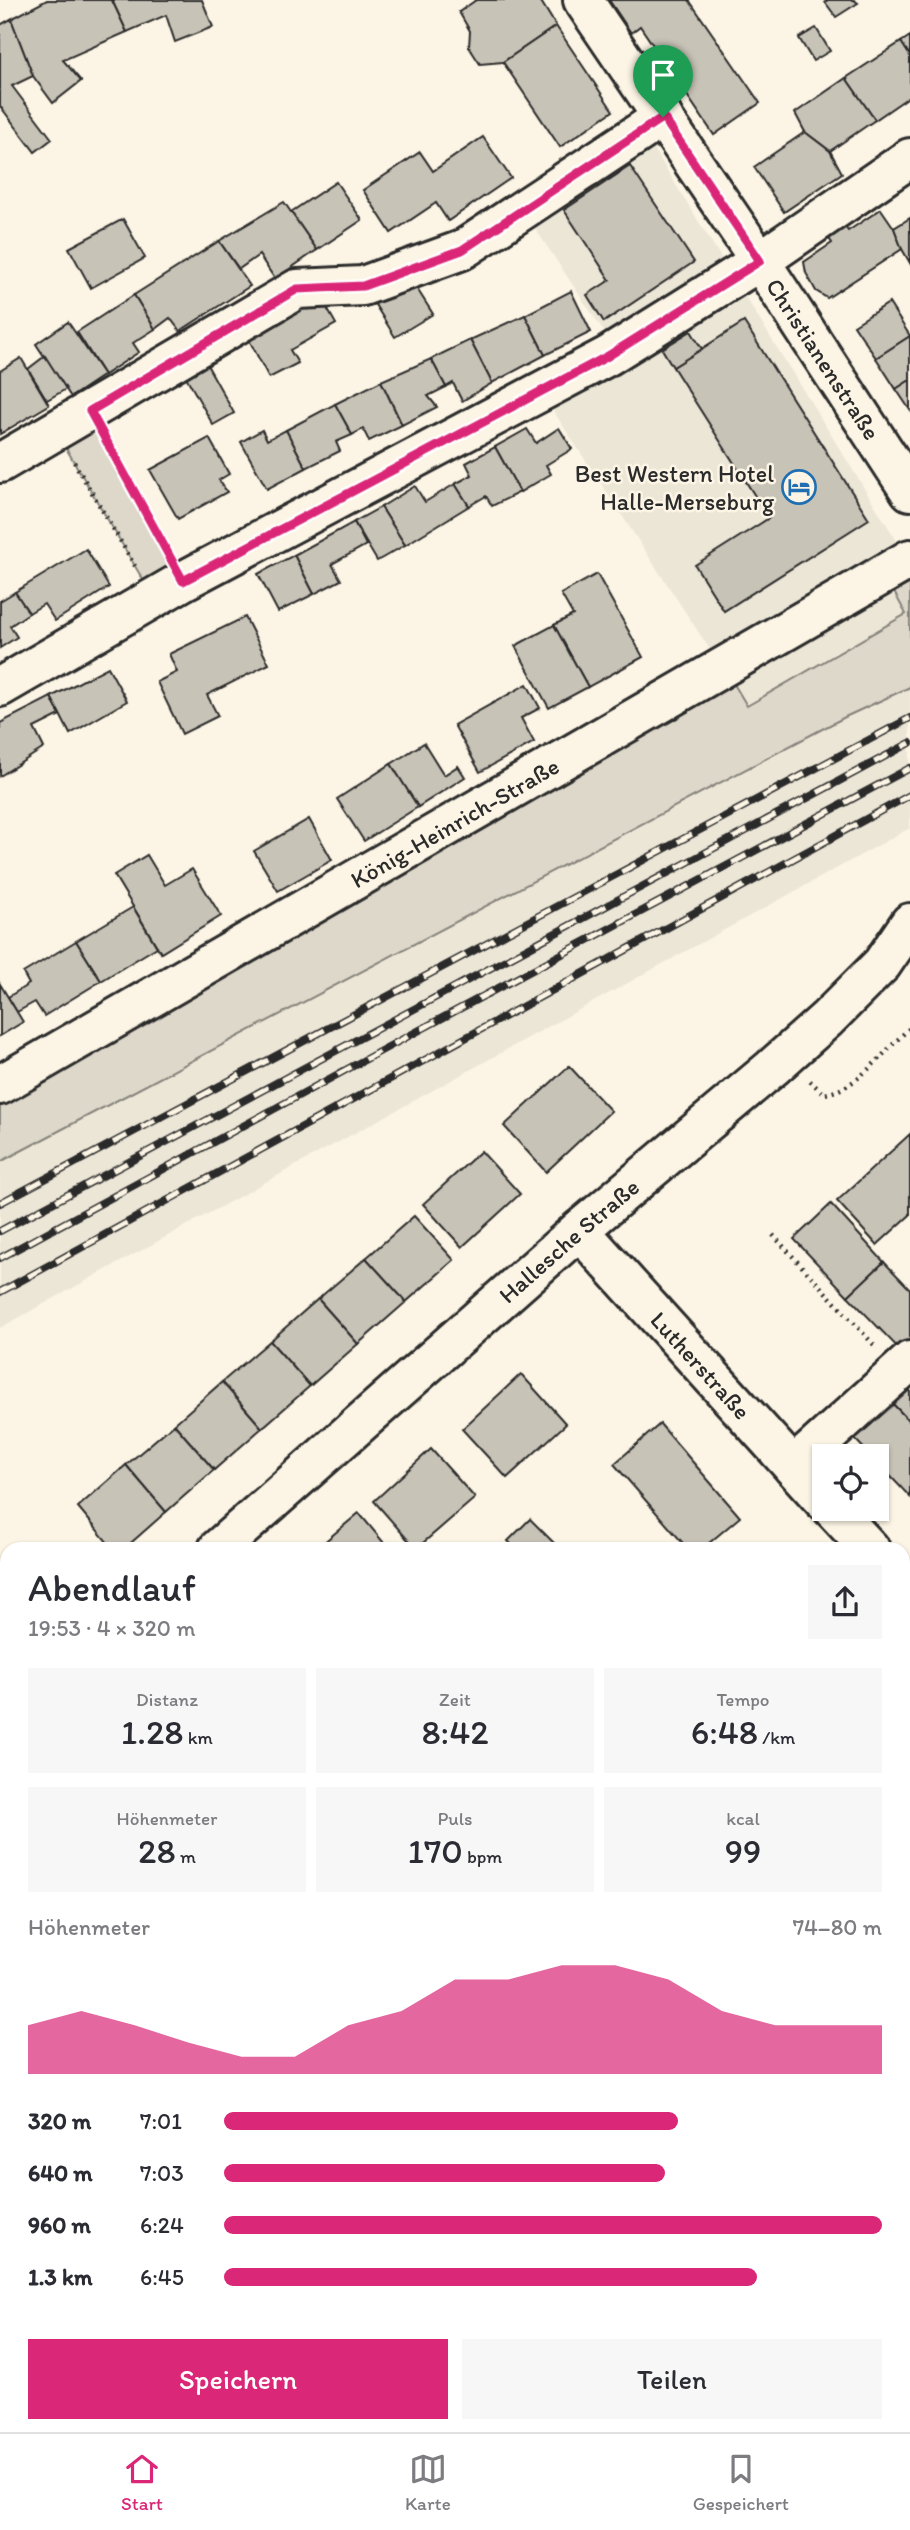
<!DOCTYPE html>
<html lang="de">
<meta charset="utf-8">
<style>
:root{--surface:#fff;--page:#f7f7f7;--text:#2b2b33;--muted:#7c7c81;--line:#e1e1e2;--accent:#db2777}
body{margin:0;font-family:Itim,sans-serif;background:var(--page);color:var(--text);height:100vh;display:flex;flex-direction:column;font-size:26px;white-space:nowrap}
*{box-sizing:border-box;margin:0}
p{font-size:23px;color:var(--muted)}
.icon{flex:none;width:38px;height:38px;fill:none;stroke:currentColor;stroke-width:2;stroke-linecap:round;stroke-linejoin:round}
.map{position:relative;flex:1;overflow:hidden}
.details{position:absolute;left:0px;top:1542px;width:910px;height:891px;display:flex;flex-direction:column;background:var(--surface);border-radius:21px 21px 0 0;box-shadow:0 2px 5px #0004}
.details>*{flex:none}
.tools{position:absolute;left:812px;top:1444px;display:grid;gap:14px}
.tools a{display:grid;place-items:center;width:77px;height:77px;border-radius:0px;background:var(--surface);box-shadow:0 2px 5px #0004;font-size:35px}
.pin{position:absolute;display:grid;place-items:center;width:60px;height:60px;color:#fff;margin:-72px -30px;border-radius:50% 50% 50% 0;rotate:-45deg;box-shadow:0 0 7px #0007}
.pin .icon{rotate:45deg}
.round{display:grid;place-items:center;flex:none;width:74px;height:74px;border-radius:0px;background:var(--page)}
.headline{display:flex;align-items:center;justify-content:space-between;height:119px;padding:0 28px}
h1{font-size:38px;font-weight:600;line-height:52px}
.stats{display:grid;grid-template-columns:repeat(3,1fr);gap:10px;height:119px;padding:7px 28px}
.stats div{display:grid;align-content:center;border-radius:0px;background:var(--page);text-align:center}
.stats b{font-size:35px;font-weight:600}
.stats small{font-size:19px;font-weight:400}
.stats p{font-size:19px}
.chart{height:196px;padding:14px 28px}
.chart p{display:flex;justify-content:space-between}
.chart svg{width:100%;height:126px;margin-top:7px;fill:var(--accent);opacity:.7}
.action{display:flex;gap:14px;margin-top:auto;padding:14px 28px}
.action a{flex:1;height:80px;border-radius:0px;background:var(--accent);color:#fff;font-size:28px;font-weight:600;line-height:80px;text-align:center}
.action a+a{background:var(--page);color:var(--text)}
ul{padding:0 28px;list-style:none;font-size:23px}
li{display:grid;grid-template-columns:112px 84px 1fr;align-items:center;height:52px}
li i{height:18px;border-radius:9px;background:var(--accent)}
.menu{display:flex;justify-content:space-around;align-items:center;height:98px;border-top:2px solid var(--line);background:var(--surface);font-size:19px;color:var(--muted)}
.menu a{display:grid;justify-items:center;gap:4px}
.menu .selected{color:var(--accent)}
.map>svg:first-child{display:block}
.built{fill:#ece6d7}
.green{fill:#ded8ca;stroke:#84827a;stroke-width:2}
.building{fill:#c8c3b7;stroke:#2b2b2b;stroke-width:2}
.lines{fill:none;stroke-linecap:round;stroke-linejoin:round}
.minor-casing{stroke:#2b2b2b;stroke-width:44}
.major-casing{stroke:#2b2b2b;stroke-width:44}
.path{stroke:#2b2b2b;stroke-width:4.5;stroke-dasharray:2 5;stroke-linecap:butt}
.minor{stroke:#fcf5e5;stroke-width:38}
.major{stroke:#fcf5e5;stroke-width:38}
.rail-casing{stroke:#2b2b2b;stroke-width:8}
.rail{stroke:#fcf5e5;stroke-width:5;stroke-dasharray:16;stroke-linecap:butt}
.route-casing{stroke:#fff;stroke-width:14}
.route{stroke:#db2777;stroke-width:9}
.labels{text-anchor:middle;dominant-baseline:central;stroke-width:5;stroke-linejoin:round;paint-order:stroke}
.street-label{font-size:24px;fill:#2b2b2b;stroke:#fcf5e5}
.poi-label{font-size:24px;fill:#2b2b2b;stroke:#fcf5e5;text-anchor:end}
</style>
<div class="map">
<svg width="910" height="2432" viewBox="0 0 910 2432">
<rect width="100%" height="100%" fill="#fcf5e5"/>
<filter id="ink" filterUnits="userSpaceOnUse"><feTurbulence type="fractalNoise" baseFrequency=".0143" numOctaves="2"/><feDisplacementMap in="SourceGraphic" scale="14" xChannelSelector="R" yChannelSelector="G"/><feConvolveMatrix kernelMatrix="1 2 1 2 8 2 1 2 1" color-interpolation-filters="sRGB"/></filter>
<g filter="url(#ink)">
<!-- built -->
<g class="built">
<polygon points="650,143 900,546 910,570 910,583 894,592 907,614 747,706 548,403 621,357 532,224"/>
<polygon points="910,687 910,828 0,1328 0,1162 845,717"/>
<polygon points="0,2044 7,2051 7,2426 86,2426 79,2432 0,2432"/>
</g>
<!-- green -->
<g class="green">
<polygon points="90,411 183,581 153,597 56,431"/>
<polygon points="910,583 910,687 845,717 0,1162 0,1100 734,684 747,706 906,614 894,592"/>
<polygon points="7,1804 7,2051 0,2044 0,1811"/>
</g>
<!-- building -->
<g class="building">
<polygon points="47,0 112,0 127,32 63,60 81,81 53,103 33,76 11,19"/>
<polygon points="112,0 202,0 213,27 175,42 166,15 127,32"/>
<polygon points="476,0 540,0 556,26 503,62 480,64 469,47 470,31 459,12"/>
<polygon points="609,0 689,0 760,103 714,135 640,26 631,33"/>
<polygon points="828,0 854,0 858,3 836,17 825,2"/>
<polygon points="11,19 33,76 12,86 52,139 35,152 0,106 0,25"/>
<polygon points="556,26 613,111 560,147 503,62"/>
<polygon points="816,28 830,51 813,61 799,38"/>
<polygon points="910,36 910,56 901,42"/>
<polygon points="901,42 910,56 910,96 875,120 846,78"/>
<polygon points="846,78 875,120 830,151 805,132 795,113"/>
<polygon points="805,132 830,151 842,173 784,212 754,167"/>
<polygon points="483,137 511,178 448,221 436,203 391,233 363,190 420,152 433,171"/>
<polygon points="630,166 694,262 604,322 587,295 610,280 564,210"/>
<polygon points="336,182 362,220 317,250 291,212"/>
<polygon points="284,202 317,250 275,279 259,255 239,269 219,241"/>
<polygon points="881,209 894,228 902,249 827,298 816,291 806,273 804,262 832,243 826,234 842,223 848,231"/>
<polygon points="910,218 910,263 902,249 894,228"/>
<polygon points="123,219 145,258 91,288 69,248"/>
<polygon points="219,241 250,286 180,331 170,318 155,329 134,295"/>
<polygon points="412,281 433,314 395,337 374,303"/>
<polygon points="571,291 591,332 545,355 525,315"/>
<polygon points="134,295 155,329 133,343 139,352 104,375 77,332"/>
<polygon points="320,296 336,324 290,350 298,363 269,378 247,336"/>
<polygon points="889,303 910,336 876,358 854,325"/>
<polygon points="525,315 545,355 492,383 470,340"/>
<polygon points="68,322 104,375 71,397 36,344"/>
<polygon points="744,322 869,519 724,611 695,565 769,518 673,367"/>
<polygon points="691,331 702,349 673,367 662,349"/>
<polygon points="910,336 910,380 896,389 876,358"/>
<polygon points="470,340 492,383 462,401 453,383 446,387 431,359"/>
<polygon points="45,356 66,389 47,400 28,369"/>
<polygon points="21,358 49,405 0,434 0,371"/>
<polygon points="431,359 446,387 428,396 437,407 402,425 381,381"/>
<polygon points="206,363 234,413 213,425 185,375"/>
<polygon points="910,380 910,410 896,389"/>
<polygon points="381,381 402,425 369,441 363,429 352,435 335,404"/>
<polygon points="335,404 352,435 336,442 340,451 306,468 286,430"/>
<polygon points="559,428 572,449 546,465 551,474 520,492 495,447 527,429 536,443"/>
<polygon points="262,430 267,440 286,430 306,468 267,489 241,442"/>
<polygon points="209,438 229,474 219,480 227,492 178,519 150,470"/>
<polygon points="495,447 520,492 492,506 486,496 469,506 455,484 472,475 466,463"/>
<polygon points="455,484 469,506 405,545 381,507 415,486 425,502"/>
<polygon points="381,507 405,545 377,561 354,522"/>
<polygon points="354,522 366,545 332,564 341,580 314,594 294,555"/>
<polygon points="86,549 109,587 55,621 44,604 29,613 15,592"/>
<polygon points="294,555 314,594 278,612 258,574"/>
<polygon points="597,574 643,657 588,687 554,625 573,615 561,594"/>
<polygon points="15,592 29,613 10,626 17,637 0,648 0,601"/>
<polygon points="245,617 269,664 207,695 218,716 182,734 157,682 177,672 169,654"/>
<polygon points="554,625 588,687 549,708 515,646"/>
<polygon points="108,667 127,701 70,734 51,697"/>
<polygon points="527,684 540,708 521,718 534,742 480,772 454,725"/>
<polygon points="51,697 60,715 34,728 44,748 0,776 0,723"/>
<polygon points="424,743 444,775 458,766 465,777 418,807 391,764"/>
<polygon points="391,764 418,807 364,841 337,799"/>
<polygon points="309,819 332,860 278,891 254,851"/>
<polygon points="147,855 165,885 192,869 221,916 161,953 114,875"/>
<polygon points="133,907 157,947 101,981 76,941"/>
<polygon points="76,941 101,981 44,1016 35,1002 17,1012 8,997 29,984 23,973"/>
<polygon points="0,984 23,1022 0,1036"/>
<polygon points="569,1066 611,1111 546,1172 504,1126"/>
<polygon points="910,1134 910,1215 877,1245 837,1201"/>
<polygon points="481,1151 520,1194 462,1247 423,1204"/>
<polygon points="831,1204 884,1262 848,1296 794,1239"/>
<polygon points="414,1216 454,1260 406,1302 366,1258"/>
<polygon points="366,1258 406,1302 358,1344 318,1299"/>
<polygon points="884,1262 910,1289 910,1347 903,1353 848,1296"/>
<polygon points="318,1299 358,1344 310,1386 270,1341"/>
<polygon points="270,1341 310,1386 262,1428 222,1382"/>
<polygon points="521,1374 566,1424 507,1478 462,1429"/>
<polygon points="222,1382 262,1428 214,1470 174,1424"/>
<polygon points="910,1383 910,1422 890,1401"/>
<polygon points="890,1401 910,1422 910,1497 877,1462 877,1456 871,1456 852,1436"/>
<polygon points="174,1424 214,1470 166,1512 126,1465"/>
<polygon points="660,1424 740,1517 702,1549 688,1549 614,1464"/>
<polygon points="431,1449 475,1498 416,1549 374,1501"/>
<polygon points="126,1465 166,1512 124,1549 113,1549 78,1507"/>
<polygon points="359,1513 389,1549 316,1549"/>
<polygon points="530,1519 558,1547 557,1549 516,1549 508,1541"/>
<polygon points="7,1583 7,1627 1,1632 0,1589"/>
<polygon points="906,1829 910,1833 910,1889 906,1892 903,1889 903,1832"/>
<polygon points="0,2103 7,2109 7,2164 3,2169 0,2167"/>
<polygon points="0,2167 7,2173 7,2239 0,2247"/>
<polygon points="910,2308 910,2336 903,2330 903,2316"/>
<polygon points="903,2383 910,2389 910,2432 901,2426 903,2426"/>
<polygon points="7,2422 7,2426 98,2426 91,2432 0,2432 0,2427"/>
<polygon points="231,2426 384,2426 391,2432 232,2432"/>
<polygon points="513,2426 571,2426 578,2432 507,2432"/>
<polygon points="761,2426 859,2426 867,2432 769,2432"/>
</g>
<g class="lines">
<!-- minor casing -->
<g class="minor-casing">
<g id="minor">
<path id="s1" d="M583,0L760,261L910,491"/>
<polyline points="0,463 297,289 363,286 462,250 663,117"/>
<polyline points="0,687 183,581 608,356 760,261 910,158"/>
<path id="s2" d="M0,1085L910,559"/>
<path id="s3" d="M579,1230L824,1501"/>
<polyline points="793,1467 910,1361"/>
<polyline points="832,1508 870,1549"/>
<polyline points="903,1583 910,1590"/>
<polyline points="903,1754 910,1748"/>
<polyline points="187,2426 194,2432"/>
<polyline points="120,2432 128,2426"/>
</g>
</g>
<!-- major casing -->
<g class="major-casing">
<g id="major">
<path id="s4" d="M218,1549L579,1230L772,1068L827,1019L882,964L910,923"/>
<polyline points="0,1742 7,1736"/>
</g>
</g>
<!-- path -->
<g class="path">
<polyline points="108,443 166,549"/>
<polyline points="74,462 135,566"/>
<path d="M810,1081L824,1094C859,1089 884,1050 910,1028"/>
<polyline points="773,1235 874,1345"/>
<polyline points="0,1895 7,1903"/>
</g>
<!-- minor -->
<use href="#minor" class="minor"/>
<!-- major -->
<use href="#major" class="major"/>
<!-- rail casing -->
<g class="rail-casing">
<g id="rail">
<polyline points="0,1203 910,718"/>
<polyline points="0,1231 910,743"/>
<polyline points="0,1258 388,1047 910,768"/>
<polyline points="0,1292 910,795"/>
</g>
</g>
<!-- rail -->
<use href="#rail" class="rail"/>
</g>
</g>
<g class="lines" filter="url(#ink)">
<!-- route casing -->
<g class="route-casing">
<polygon id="route" points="663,117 760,261 608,356 183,581 90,411 297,289 363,286 462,250"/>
</g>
<!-- route -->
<use href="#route" class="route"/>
</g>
<!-- icons -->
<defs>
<g id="hotel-ring" transform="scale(1.75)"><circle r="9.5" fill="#fcf5e5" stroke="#1f6fb2" stroke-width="1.5"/><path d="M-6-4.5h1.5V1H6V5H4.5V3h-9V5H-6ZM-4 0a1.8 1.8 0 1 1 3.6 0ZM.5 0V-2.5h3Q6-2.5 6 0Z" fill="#1f6fb2"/></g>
</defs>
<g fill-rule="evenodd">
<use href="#hotel-ring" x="799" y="487"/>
</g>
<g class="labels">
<!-- street labels -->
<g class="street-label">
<text stroke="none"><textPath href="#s1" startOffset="432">Christianenstraße</textPath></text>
<text stroke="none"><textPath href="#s2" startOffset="525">König-Heinrich-Straße</textPath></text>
<text stroke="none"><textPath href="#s4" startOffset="467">Hallesche Straße</textPath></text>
<text stroke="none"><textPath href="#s3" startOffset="182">Lutherstraße</textPath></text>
</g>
<!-- poi labels -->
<g class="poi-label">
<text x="774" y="473">Best Western Hotel<tspan x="774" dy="28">Halle-Merseburg</tspan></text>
</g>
</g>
</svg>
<div class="tools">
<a><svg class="icon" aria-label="locate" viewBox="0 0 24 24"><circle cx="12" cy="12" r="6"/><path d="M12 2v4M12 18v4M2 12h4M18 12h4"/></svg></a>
</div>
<div class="pin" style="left:663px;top:117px;background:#1e9e55"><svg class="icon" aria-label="arrive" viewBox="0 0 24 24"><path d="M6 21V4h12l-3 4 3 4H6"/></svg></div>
<section class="details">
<div class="headline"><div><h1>Abendlauf</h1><p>19:53 · 4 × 320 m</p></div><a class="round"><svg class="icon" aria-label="share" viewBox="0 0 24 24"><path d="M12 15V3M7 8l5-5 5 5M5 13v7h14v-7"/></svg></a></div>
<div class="stats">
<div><p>Distanz</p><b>1.28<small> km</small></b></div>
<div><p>Zeit</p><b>8:42</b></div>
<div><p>Tempo</p><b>6:48<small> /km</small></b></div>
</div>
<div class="stats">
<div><p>Höhenmeter</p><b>28<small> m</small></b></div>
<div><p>Puls</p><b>170<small> bpm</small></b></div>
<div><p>kcal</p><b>99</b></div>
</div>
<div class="chart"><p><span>Höhenmeter</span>74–80 m</p>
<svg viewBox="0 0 160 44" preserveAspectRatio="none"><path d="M0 44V27L10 22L20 27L30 33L40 38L50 38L60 27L70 22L80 11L90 11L100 6L110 6L120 11L130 22L140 27L150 27L160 27V44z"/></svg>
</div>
<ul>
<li><b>320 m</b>7:01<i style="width:69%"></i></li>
<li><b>640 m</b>7:03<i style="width:67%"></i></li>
<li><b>960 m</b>6:24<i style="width:100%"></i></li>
<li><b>1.3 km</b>6:45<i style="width:81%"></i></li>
</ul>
<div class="action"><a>Speichern</a><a>Teilen</a></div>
</section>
</div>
<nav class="menu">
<a class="selected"><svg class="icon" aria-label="home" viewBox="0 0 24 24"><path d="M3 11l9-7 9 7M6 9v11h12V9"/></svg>Start</a>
<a><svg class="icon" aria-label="map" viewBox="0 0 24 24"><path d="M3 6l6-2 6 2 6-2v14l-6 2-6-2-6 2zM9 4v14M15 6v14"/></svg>Karte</a>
<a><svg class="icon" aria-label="saved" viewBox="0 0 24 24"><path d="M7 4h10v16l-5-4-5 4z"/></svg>Gespeichert</a>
</nav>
